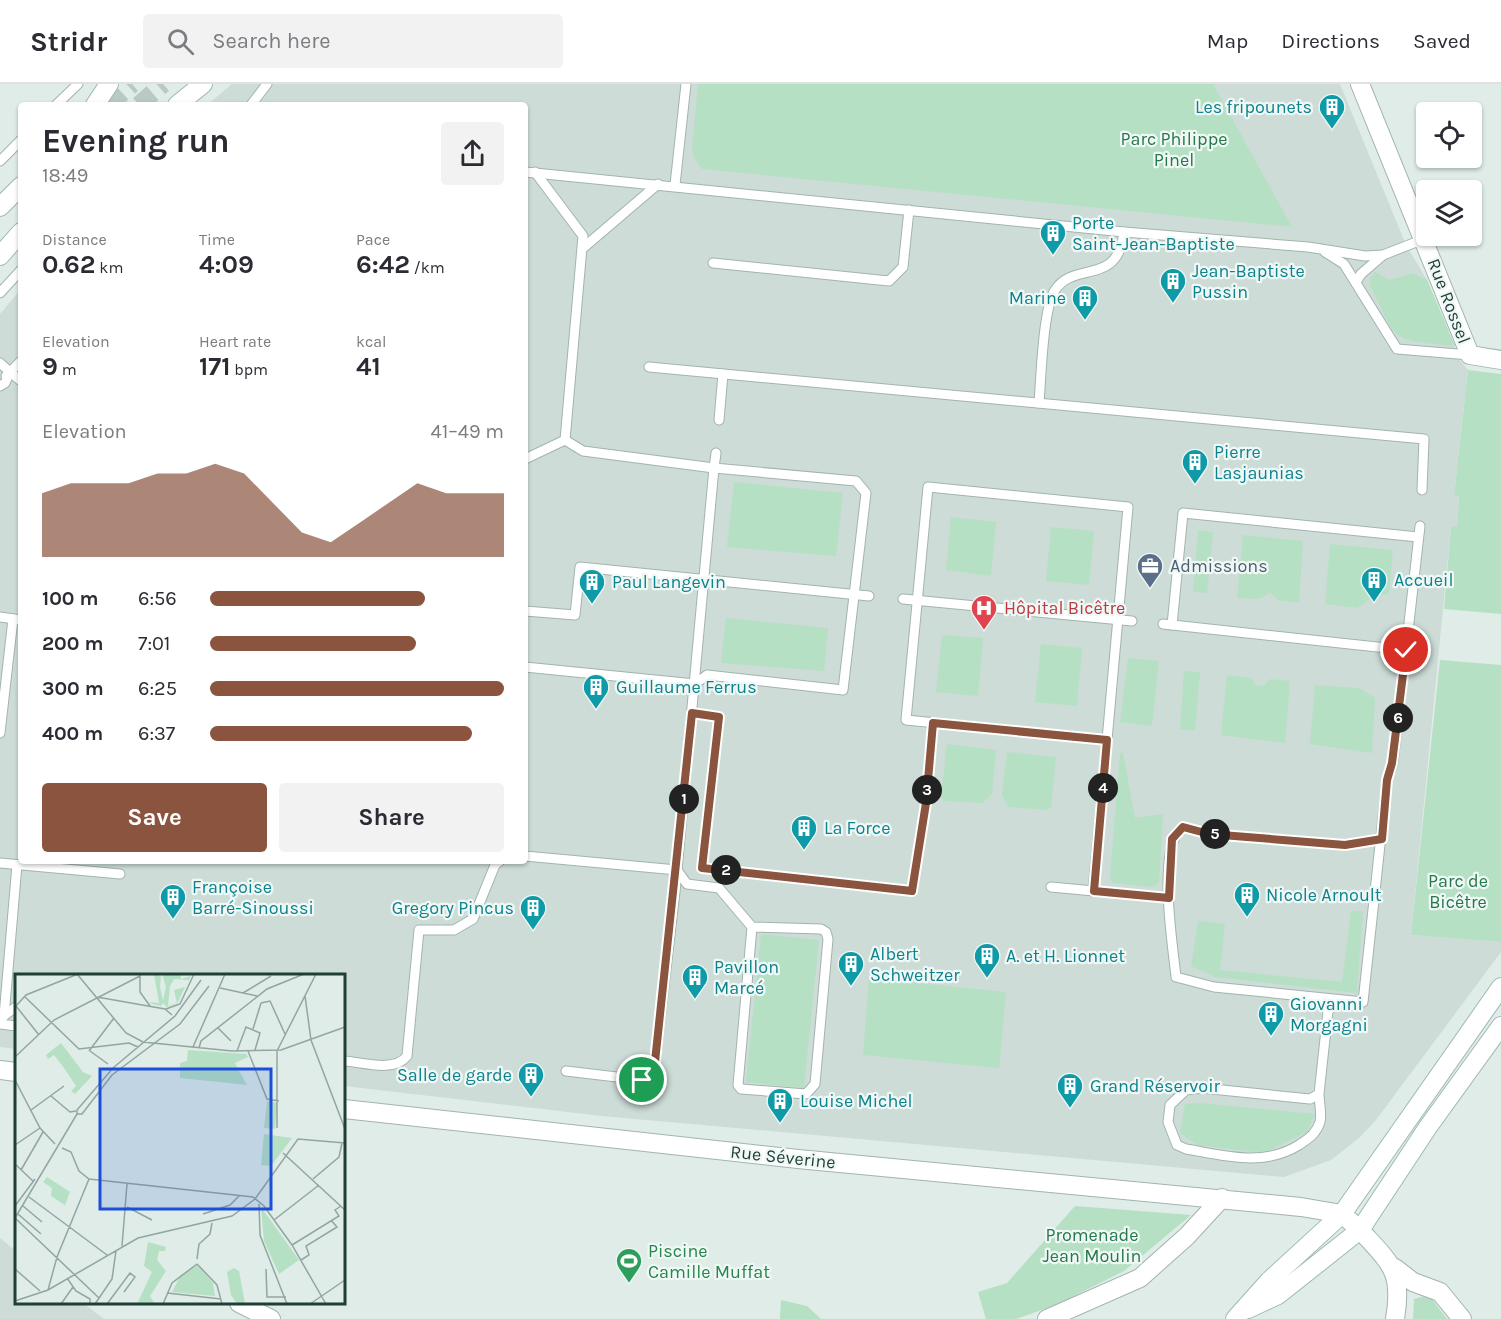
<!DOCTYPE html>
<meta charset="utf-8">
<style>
:root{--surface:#fff;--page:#f2f2f3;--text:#2b2b33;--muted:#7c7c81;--line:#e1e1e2;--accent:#8a543e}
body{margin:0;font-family:Karla,sans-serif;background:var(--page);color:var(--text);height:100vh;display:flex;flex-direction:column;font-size:22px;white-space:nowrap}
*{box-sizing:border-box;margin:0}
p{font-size:20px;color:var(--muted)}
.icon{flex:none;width:33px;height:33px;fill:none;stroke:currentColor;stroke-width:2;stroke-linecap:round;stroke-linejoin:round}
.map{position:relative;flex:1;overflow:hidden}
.sheet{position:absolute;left:18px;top:18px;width:510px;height:762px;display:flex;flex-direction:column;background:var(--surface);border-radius:6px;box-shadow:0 2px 4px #0004}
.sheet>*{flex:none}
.fabs{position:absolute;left:1416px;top:18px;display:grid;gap:12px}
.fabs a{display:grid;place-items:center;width:66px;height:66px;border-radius:6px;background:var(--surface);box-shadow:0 2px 4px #0004;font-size:30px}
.pin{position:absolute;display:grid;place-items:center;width:51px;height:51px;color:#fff;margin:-26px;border:3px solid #fff;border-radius:50%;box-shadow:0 2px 6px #0007}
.km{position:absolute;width:30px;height:30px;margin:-15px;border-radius:50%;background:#222;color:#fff;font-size:16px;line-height:30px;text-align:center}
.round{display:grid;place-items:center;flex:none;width:63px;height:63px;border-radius:6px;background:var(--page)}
.overview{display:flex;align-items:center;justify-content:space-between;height:102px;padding:0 24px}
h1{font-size:33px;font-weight:700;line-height:45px}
.metrics{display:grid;grid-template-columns:repeat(3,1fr);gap:9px;height:102px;padding:6px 24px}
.metrics div{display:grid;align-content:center}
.metrics b{font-size:26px;font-weight:700}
.metrics small{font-size:16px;font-weight:400}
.metrics p{font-size:16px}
.chart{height:168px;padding:12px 24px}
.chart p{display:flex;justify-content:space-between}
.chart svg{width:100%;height:108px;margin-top:6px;fill:var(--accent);opacity:.7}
.action{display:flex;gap:12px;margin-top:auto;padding:12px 24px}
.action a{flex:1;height:69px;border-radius:6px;background:var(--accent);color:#fff;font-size:24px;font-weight:700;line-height:69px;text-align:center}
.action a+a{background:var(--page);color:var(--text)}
ul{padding:0 24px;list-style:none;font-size:20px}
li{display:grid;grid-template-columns:96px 72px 1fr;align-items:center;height:45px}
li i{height:15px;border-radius:8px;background:var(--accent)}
header{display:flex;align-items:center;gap:36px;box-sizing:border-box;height:84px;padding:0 30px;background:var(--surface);border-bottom:2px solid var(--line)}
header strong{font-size:28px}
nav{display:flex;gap:33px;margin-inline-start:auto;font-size:21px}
.search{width:420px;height:54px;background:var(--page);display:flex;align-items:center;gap:15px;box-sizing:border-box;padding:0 21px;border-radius:6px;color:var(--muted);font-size:22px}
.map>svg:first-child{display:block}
.built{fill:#cddcd7}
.green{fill:#b6e0c4}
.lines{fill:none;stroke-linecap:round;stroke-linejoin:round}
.motorway-tunnel{stroke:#b9c9c4;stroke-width:18;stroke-dasharray:18 9;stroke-linecap:butt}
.service-casing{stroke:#a2b4af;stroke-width:11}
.minor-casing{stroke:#a2b4af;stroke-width:20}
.tertiary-casing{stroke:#a2b4af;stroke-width:20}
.secondary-casing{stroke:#9db9b1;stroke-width:20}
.service{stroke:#fff;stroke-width:9}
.minor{stroke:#fff;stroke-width:18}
.tertiary{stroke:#fff;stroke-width:18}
.secondary{stroke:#fff;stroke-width:18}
.route-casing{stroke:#fff;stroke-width:12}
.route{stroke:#8a543e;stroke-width:8}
.labels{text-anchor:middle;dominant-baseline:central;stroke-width:4.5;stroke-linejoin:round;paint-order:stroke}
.culture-label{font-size:18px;fill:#0d838f;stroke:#f0f8f5;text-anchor:start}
.park-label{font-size:18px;fill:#25784c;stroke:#f0f8f5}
.street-label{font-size:18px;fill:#1f3e38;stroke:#f0f8f5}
.service-label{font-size:18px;fill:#4e5e75;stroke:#f0f8f5;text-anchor:start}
.health-label{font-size:18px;fill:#be3a42;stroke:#f0f8f5;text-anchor:start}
.leisure-label{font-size:18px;fill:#27864d;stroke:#f0f8f5;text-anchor:start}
.inset-road{fill:none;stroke:#92a6a1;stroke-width:1.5}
.view{fill:#1d4ed8;fill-opacity:0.15;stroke:#1d4ed8;stroke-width:3}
.inset-edge{fill:none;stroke:#1f3e38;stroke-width:3}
</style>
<header>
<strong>Stridr</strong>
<div class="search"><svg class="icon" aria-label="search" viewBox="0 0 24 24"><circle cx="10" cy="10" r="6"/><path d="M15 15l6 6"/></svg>Search here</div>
<nav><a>Map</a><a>Directions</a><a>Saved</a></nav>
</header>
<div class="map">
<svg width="1501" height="1235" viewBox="0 0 1501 1235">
<rect width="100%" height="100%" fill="#dfece7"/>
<!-- built -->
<g class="built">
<polygon points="232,0 1340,0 1406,161 1427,196 1455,262 1456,271 1468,286 1454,410 1459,411 1457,443 1451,443 1411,851 1501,858 1501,868 1376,1036 1359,1054 1331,1076 1284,1093 602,1032 344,1002 344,892 16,892 16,965 0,963 0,230 21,205 21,777 525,777 525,21 207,21"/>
<polygon points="0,1154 16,1167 16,1218 83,1219 104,1235 0,1235"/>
</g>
<!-- green -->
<g class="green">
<polygon points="698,0 1213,0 1292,143 702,85 694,74 692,65"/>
<path d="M1375,188L1389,196L1413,189L1427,196L1455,262C1390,256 1398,259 1370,201V194Z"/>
<polygon points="1468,286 1501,290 1501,530 1444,525 1451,443 1457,443 1459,412 1454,411"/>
<polygon points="734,398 843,409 836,472 727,463"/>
<polygon points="951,433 996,438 991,492 946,486"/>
<polygon points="1051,443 1094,447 1089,501 1046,497"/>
<polygon points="1198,446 1213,448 1207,509 1193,508"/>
<polygon points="1243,451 1303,457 1299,519 1278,516 1270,509 1259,515 1237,514"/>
<polygon points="1330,460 1393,466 1389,510 1373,513 1357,524 1325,520"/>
<polygon points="726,534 828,544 824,587 721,579"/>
<polygon points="942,551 983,554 978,612 936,608"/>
<polygon points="1041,560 1082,564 1077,622 1035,618"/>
<polygon points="1128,574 1159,577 1152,642 1120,638"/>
<polygon points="1440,576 1501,581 1501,858 1411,851"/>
<polygon points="1184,587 1200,588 1195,647 1180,645"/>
<polygon points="1227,591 1251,594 1256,601 1263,602 1270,595 1290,597 1285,659 1221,651"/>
<polygon points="1315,601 1359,604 1375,614 1372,669 1310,660"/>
<polygon points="947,660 996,666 992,710 982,719 944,717 941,713"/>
<polygon points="1007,668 1056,673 1051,723 1047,726 1008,723 1002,711"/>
<polygon points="1120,669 1123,669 1135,734 1163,730 1159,798 1153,803 1112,799 1110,792"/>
<polygon points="1351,827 1363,827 1357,909 1215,893 1191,882 1198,837 1225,840 1220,886 1342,898"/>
<polygon points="761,850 819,856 804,1004 746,998"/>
<polygon points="869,894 1006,908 999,984 863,971"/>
<polygon points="1200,1019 1315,1030 1307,1048 1264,1069 1197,1061 1180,1049 1185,1020"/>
<polygon points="1075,1122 1191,1131 1124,1187 1056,1221 1016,1235 986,1235 978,1208 1007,1199"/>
<polygon points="1429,1211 1447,1235 1413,1235 1414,1215"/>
<polygon points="781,1216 807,1222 821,1235 780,1235"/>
</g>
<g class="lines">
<!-- motorway-tunnel -->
<g class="motorway-tunnel">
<polyline points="109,21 132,0"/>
<polyline points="139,21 163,0"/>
</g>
<!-- service casing -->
<g class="service-casing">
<g id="service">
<polyline points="56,21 78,0"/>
<polyline points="251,21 267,0"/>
<polyline points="0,77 21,56"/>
<polyline points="525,88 1124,148 1308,163 1365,172 1383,171 1424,155"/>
<polyline points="535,88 583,152 565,356 583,367 714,384 675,808 654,987 651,993 642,996 566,987"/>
<polyline points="675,101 686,0"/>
<polyline points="583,164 658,100"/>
<polyline points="1325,168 1344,180 1397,265 1470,271"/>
<polyline points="713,179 889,197 903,183 909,126"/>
<polyline points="1356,198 1361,190 1383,171"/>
<polyline points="0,209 21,186"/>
<polyline points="0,279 10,288 5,299 0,302"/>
<polyline points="649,283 1424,355 1422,406"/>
<polyline points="10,288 21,297"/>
<polyline points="6,292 21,277"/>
<path d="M1039,319C1041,294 1043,224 1055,206C1075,176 1118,203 1124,148"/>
<polyline points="719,336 723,290"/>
<polyline points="525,375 565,356"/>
<polygon points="928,403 1128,423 1107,656 906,636"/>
<polyline points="903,515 1132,537"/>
<polyline points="525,527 575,531 580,483 869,512"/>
<polyline points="0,533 21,536"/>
<polyline points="1163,540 1424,568"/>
<polyline points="1172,541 1183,429 1418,453"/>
<polyline points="525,583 695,600 707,591 843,606 866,409 856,397 714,384 716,369"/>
<polyline points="692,629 719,633 702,784 912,807 926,719 933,639"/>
<polyline points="0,649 13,535"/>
<path d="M1381,755L1345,761L1209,750L1183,743C1156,762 1173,862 1176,893L1214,903L1363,918L1387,696L1393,679L1420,442"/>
<polyline points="525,772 677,786 687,800 719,804 752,843 738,1001 741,1005 806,1010 815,1000 828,855 826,848 821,845 752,843"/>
<polyline points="0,779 120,790"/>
<polyline points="1051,803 1169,814"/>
<polyline points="1093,807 1107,656"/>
<polyline points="4,932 17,781"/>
<polyline points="2,933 16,923"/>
<polyline points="0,940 16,942"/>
<path d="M344,977C362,978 394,989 407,972L419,846H454L473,835L495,781L500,777"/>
<path d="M1319,1010C1319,1018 1322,1030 1320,1038C1316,1050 1309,1054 1299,1061C1263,1083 1226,1072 1186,1065L1177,1061L1168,1038L1170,1021L1186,1006L1202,1004L1310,1015L1319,1010L1328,927L1338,916"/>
</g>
</g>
<!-- minor casing -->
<g class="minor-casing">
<g id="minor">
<polyline points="1360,0 1470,271 1501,276"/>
<polyline points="0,986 16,988"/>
<polyline points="344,1025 798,1075 1301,1123 1342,1130 1360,1146"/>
<polyline points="1395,1184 1413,1198 1440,1208 1462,1235"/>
<polyline points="239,1219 271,1235"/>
<polyline points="1047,1235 1140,1194 1187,1152 1222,1114"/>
</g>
</g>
<!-- tertiary casing -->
<g class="tertiary-casing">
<path id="tertiary" d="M1360,1146C1391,1180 1403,1187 1395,1235"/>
</g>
<!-- secondary casing -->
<g class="secondary-casing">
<g id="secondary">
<polyline points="95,21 109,0"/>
<polyline points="177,21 203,0"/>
<polyline points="0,123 21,102"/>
<polyline points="0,172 21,148"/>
<polyline points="1248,1225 1278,1211 1360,1146 1428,1043 1501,942"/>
<polyline points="1235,1235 1269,1197 1342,1130 1501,903"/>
</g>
</g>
<!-- service -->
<use href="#service" class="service"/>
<!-- minor -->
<use href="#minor" class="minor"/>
<!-- tertiary -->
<use href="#tertiary" class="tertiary"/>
<!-- secondary -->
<use href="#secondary" class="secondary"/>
</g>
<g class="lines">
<!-- route casing -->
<g class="route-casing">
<polyline id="route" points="642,996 651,993 654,987 692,629 719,633 702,784 912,807 926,719 933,639 1107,656 1094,807 1169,814 1172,755 1183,743 1209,750 1345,761 1382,755 1387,696 1392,679 1406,566"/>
</g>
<!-- route -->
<use href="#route" class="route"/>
</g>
<!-- icons -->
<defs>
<g id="building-pin" transform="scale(1.35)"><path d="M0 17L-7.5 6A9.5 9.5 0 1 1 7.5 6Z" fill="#0f9aa8" stroke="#f0f8f5"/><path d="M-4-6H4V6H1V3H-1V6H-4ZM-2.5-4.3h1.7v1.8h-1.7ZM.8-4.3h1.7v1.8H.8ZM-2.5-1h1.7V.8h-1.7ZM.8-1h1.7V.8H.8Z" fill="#fff"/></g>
<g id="office-pin" transform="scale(1.35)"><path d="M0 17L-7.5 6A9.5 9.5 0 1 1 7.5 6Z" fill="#5c6f8a" stroke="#f0f8f5"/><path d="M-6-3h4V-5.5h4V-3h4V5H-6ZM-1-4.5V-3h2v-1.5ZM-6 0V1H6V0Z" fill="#fff"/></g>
<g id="hospital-pin" transform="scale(1.35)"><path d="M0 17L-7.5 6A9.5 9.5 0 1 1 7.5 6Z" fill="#e0444e" stroke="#f0f8f5"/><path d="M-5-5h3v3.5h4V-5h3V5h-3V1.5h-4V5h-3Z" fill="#fff"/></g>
<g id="stadium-pin" transform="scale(1.35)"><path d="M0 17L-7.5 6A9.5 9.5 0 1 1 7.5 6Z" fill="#2e9e5b" stroke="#f0f8f5"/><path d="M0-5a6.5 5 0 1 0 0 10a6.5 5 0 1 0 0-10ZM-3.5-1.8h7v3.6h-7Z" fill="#fff"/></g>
</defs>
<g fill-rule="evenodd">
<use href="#building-pin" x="1332" y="23"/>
<use href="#building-pin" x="1053" y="149"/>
<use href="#building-pin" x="1173" y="197"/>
<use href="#building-pin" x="1085" y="214"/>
<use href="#building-pin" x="1195" y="378"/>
<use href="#office-pin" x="1150" y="482"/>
<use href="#building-pin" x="1374" y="496"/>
<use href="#building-pin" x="592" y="498"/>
<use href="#hospital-pin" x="984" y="524"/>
<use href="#building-pin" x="596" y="603"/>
<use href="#building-pin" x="804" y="744"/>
<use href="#building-pin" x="1247" y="811"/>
<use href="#building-pin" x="173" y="813"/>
<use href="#building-pin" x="533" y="824"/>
<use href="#building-pin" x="987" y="872"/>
<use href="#building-pin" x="851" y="880"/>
<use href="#building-pin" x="695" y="893"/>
<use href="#building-pin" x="1271" y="930"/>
<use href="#building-pin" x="531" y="991"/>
<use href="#building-pin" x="1070" y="1002"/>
<use href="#building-pin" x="780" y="1017"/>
<use href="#stadium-pin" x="629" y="1177"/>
</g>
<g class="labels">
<!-- culture labels -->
<g class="culture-label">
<text x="1312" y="23" text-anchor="end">Les fripounets</text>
<text x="1072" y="139">Porte<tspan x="1072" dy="21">Saint-Jean-Baptiste</tspan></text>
<text x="1192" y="187">Jean-Baptiste<tspan x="1192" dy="21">Pussin</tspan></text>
<text x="1066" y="214" text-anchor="end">Marine</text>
<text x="1214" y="368">Pierre<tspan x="1214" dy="21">Lasjaunias</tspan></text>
<text x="1394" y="496">Accueil</text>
<text x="612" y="498">Paul Langevin</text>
<text x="616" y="603">Guillaume Ferrus</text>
<text x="824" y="744">La Force</text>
<text x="192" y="803">Françoise<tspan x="192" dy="21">Barré-Sinoussi</tspan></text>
<text x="1266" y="811">Nicole Arnoult</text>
<text x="514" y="824" text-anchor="end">Gregory Pincus</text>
<text x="870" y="870">Albert<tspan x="870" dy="21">Schweitzer</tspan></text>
<text x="1006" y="872">A. et H. Lionnet</text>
<text x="714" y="883">Pavillon<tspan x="714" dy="21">Marcé</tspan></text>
<text x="1290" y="920">Giovanni<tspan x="1290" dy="21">Morgagni</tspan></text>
<text x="512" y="991" text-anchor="end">Salle de garde</text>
<text x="1090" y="1002">Grand Réservoir</text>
<text x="800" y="1017">Louise Michel</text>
</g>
<!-- park labels -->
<g class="park-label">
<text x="1174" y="55">Parc Philippe<tspan x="1174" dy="21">Pinel</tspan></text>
<text x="1458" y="797">Parc de<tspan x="1458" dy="21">Bicêtre</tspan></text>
<text x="1092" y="1151">Promenade<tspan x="1092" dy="21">Jean Moulin</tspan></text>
</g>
<!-- street labels -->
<g class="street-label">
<text transform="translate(1449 217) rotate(69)">Rue Rossel</text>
<text transform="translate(783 1073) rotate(6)">Rue Séverine</text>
</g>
<!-- service labels -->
<g class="service-label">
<text x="1170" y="482">Admissions</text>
</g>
<!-- health labels -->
<g class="health-label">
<text x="1004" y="524">Hôpital Bicêtre</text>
</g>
<!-- leisure labels -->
<g class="leisure-label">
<text x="648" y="1167">Piscine<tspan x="648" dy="21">Camille Muffat</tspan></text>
</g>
</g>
<!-- overview -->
<g transform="translate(15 890)">
<rect width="330" height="330" fill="#dfece7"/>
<path d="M139,0L146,2L145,13L148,27L151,13L147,0L166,1V5L176,2L174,6L159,5L155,12L153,32L162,29L159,16L170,13L162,30L152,33L148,29L146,32L137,30L134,28L144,29ZM46,69L68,98L77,102L60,120L56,117L61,112L49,94L39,81L33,85L31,81ZM173,76L231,80L233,83L220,89L232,111L165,104V89L172,87ZM252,127L262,129L260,155L249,154ZM249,160L277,164L256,192L246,191ZM32,203L55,218L50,231L36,222L37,214L28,208ZM246,233L284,286L264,300L249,267ZM133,268L151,273L150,277H144L142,286L151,297L135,322L140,330H122L137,298L129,292ZM182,291L198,309L200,322L157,318L166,301ZM219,294L224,297L230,330H222L216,321L212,298Z" fill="#b6e0c4"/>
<path class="inset-road" d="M62,0L111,59L128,68L217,77L266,76L330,53M125,1V18L135,32M186,6L160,42L98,94L62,136V140H67L97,101L165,50L194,12M205,14L242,22M228,19L256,2M9,22L64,75L114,69L123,73M290,22L296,66L330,155M82,23L150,35L157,41M246,29L255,27L270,60M1,32L24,61M0,33L11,21L63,0M151,35L165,30L179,0M203,54L216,67M238,55L246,29M178,73L210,0M184,74L186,67L252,15L289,0M74,77L99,44M75,77L93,90M222,77L231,53L245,59L240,76M233,77L252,125L264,127M262,77V154M262,77L301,0M0,83L39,46L125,2M0,106L25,154L40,170M36,122L55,138L61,137M16,136L49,112M0,171L25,154M47,174L56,178L64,197L74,205L238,223L249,232L277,271L311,330M268,179L330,236M0,190L19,208M6,196L28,158M298,205L324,183L327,169M14,223L92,281M244,230L245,261L272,330M0,232L20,205M8,232L27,248M112,233L137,246M3,240L26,260M188,240L215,231L224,222M0,244L84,324M0,244L62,140M259,246L304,211M277,271L324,242L320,236L326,232M107,272L112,210M182,285L184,270L195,260L197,249M286,286L294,281L291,272L322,253L316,246M182,290L202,311L207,330M0,295L25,317M251,295L252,323H271M52,304L61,317L75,325V330M33,316L42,283L74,205M152,319L206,325M0,327L33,316L123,264L217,242L240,225L283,165L330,169M46,330L58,313M80,330L97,305L101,277M92,330L115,299L120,303L109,318M148,330L157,309L182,290M295,330L330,306"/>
<path class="view" d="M85,95H256V235H85Z"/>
<rect width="330" height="330" class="inset-edge"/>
</g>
</svg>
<div class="fabs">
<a><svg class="icon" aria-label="locate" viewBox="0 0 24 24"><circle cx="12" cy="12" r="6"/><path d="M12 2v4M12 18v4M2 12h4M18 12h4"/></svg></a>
<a><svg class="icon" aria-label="layers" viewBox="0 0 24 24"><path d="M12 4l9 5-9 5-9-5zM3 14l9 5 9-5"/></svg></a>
</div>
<div class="pin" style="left:642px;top:996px;background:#1e9e55"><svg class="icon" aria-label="arrive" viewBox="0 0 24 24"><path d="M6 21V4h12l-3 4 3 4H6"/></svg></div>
<div class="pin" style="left:1406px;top:566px;background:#d93025"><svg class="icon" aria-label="check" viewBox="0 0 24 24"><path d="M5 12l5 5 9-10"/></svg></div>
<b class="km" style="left:684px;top:715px">1</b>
<b class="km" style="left:726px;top:786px">2</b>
<b class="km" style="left:927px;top:706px">3</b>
<b class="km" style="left:1103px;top:704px">4</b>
<b class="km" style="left:1215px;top:750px">5</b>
<b class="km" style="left:1398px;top:634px">6</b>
<section class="sheet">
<div class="overview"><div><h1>Evening run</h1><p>18:49</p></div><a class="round"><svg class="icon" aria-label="share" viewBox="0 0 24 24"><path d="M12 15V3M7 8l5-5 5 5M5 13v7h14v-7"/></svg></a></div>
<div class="metrics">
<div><p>Distance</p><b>0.62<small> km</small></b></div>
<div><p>Time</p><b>4:09</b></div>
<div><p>Pace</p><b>6:42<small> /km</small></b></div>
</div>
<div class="metrics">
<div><p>Elevation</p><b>9<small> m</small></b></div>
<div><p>Heart rate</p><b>171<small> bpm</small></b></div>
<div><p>kcal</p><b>41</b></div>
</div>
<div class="chart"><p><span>Elevation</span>41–49 m</p>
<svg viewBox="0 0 160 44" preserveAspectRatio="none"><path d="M0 44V18L10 14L20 14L30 14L40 10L50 10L60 6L70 10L80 22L90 34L100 38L110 30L120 22L130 14L140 18L150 18L160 18V44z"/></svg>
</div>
<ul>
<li><b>100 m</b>6:56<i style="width:73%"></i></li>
<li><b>200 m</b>7:01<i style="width:70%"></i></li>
<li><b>300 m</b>6:25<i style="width:100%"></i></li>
<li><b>400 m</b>6:37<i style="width:89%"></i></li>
</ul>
<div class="action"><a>Save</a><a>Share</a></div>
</section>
</div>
